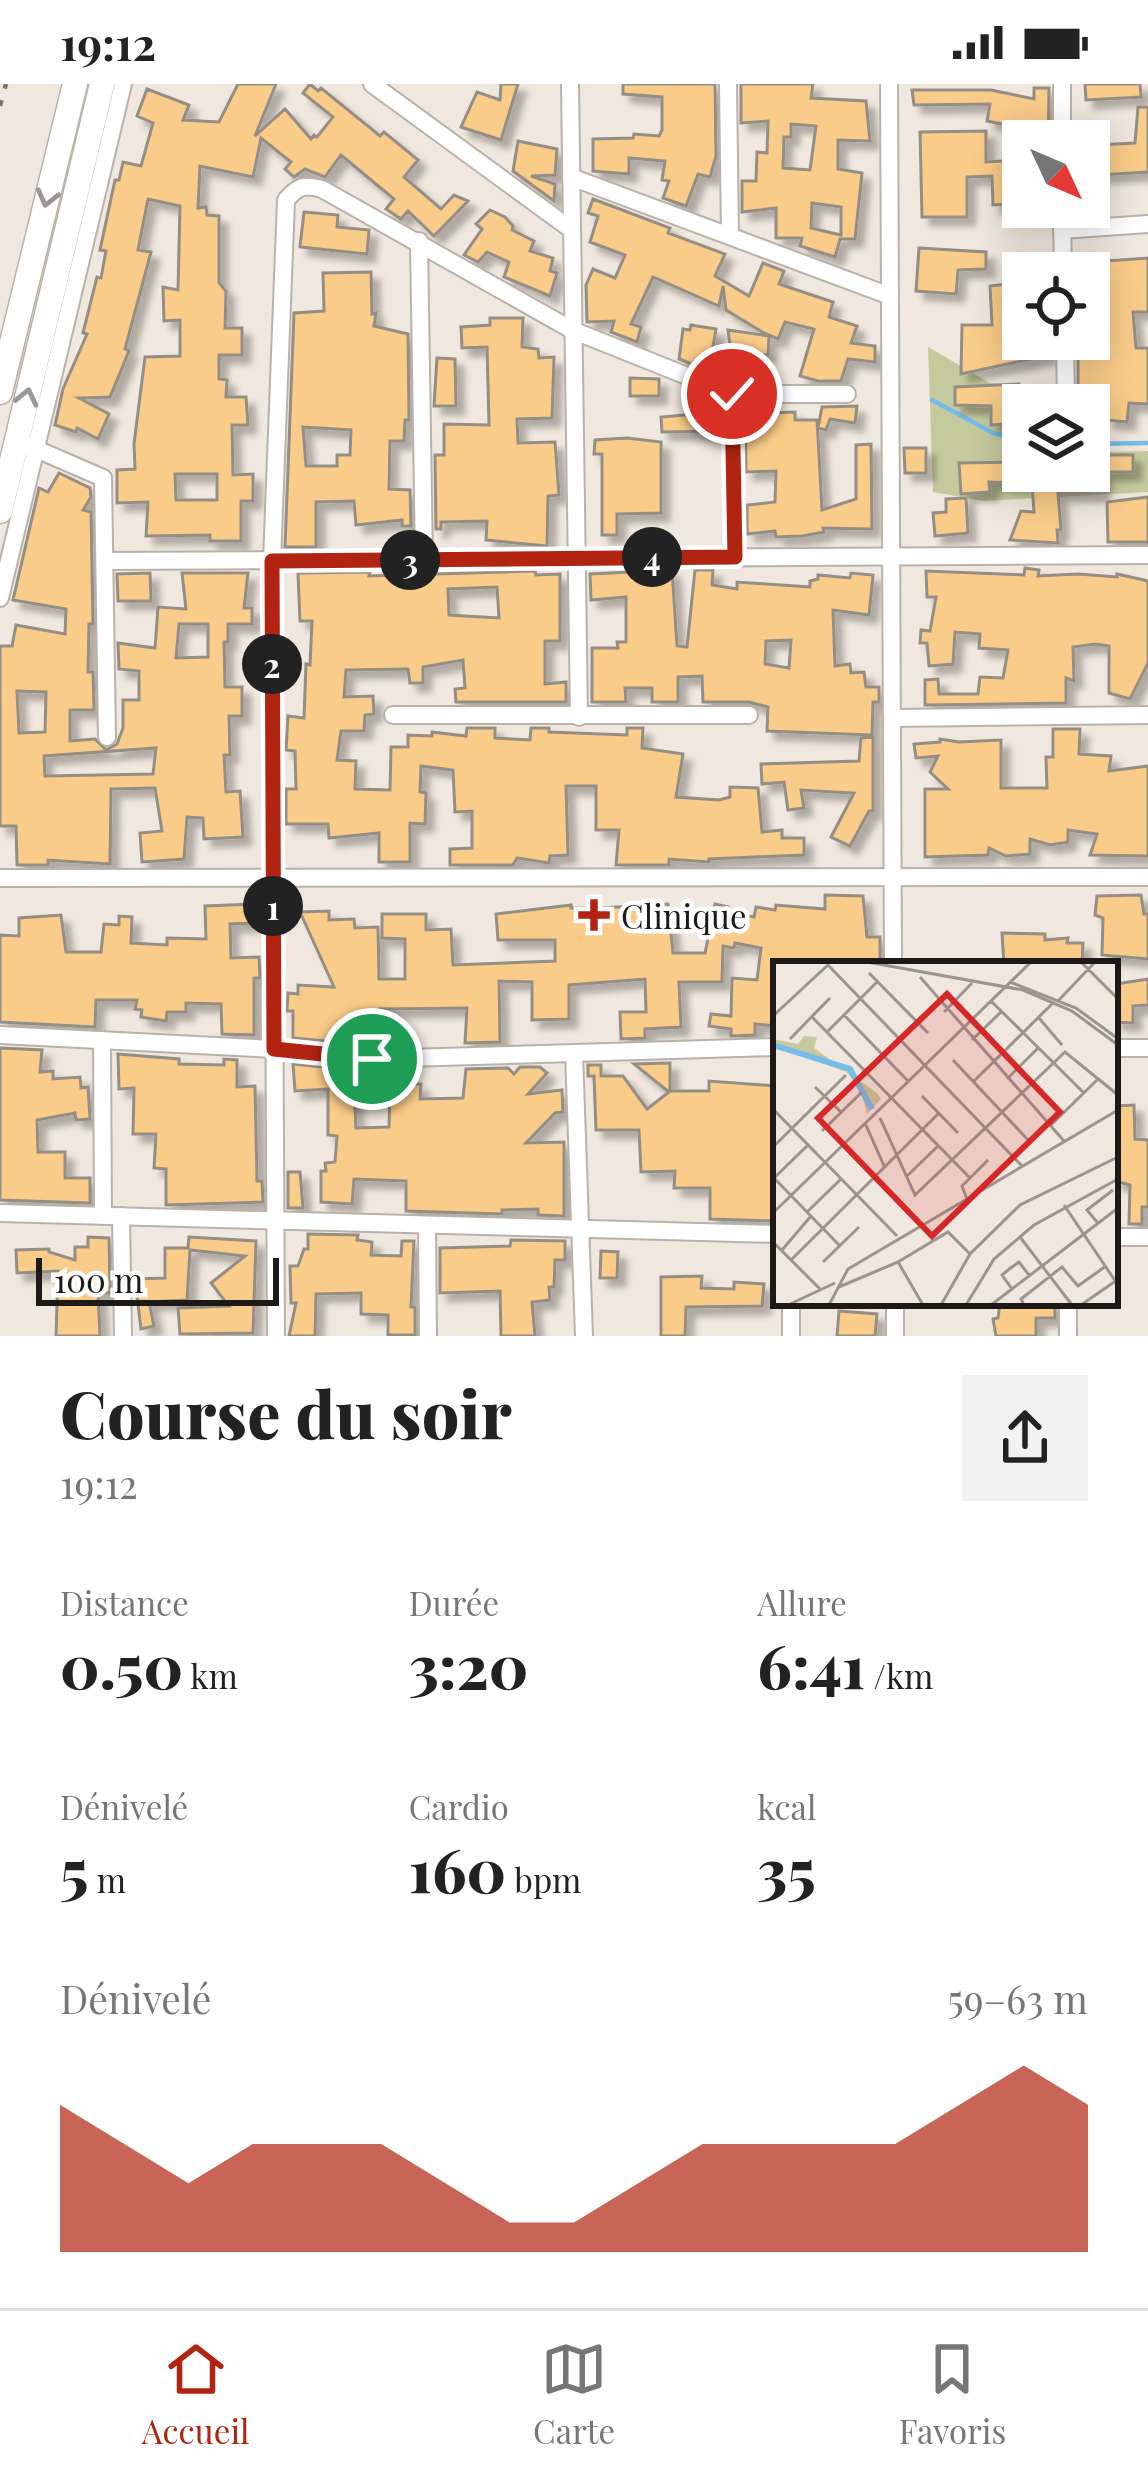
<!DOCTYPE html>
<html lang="fr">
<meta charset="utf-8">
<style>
:root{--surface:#fff;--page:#f2f2f2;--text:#222;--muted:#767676;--line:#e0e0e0;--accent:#b12411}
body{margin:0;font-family:"Playfair Display",serif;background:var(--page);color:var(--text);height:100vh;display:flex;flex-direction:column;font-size:45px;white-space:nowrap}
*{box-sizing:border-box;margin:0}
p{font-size:39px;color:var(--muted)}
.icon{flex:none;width:66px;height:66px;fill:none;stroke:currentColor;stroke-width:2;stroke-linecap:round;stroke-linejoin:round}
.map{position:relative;height:1252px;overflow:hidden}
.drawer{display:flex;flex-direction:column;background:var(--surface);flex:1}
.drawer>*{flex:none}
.needle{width:78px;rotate:134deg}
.fabs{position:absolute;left:1002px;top:36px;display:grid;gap:24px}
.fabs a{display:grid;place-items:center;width:108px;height:108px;border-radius:0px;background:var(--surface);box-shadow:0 6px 30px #0003;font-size:60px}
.scale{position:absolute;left:36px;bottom:30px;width:243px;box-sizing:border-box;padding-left:12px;border:6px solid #1c1916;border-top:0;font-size:33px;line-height:42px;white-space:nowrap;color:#1c1916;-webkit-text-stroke:9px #fff;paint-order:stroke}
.pin{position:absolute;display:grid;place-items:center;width:102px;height:102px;color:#fff;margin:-51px;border:6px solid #fff;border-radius:50%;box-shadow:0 3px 12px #0007}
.km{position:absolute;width:60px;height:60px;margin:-30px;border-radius:50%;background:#222;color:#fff;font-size:33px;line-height:60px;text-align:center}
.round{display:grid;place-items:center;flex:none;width:126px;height:126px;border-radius:0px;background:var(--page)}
.headline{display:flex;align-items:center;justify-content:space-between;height:204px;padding:0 60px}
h1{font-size:66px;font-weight:800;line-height:90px}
.stats{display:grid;grid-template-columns:repeat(3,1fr);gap:18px;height:204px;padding:12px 60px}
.stats div{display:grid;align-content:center}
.stats b{font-size:60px;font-weight:800}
.stats small{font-size:33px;font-weight:400}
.stats p{font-size:33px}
.chart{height:336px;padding:24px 60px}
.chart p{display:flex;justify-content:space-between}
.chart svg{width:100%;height:216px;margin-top:12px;fill:var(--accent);opacity:.7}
.status{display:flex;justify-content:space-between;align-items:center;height:84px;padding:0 60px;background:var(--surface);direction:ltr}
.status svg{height:33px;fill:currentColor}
.tab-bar{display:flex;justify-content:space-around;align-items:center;height:168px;border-top:3px solid var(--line);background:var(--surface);font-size:33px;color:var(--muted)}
.tab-bar a{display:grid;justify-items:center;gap:6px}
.tab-bar .selected{color:var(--accent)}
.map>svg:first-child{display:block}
.green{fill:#c5ca9d}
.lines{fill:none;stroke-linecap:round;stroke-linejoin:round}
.stream{stroke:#75bbeb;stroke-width:4.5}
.building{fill:#facc89;stroke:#958e84;stroke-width:3;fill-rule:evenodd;filter:url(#shadow)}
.minor-casing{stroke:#bab2a9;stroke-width:20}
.primary-casing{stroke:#bab2a9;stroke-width:27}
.minor{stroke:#fff;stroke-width:16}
.primary{stroke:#fff;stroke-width:24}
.rail{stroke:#79746e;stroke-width:4.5;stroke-dasharray:6 12;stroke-linecap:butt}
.oneway{stroke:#999896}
.route-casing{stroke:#fff;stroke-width:24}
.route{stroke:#b12411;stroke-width:15}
.poi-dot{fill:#b12411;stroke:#fff;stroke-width:4.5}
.labels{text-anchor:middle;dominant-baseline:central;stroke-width:9;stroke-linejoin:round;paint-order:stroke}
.poi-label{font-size:33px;fill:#1c1916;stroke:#fff;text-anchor:start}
.inset-river{fill:none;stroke:#75bbeb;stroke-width:6}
.inset-road{fill:none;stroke:#9b958e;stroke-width:3}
.view{fill:#d62828;fill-opacity:0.15;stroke:#d62828;stroke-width:6}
.inset-edge{fill:none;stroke:#1c1916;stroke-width:6}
</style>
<div class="status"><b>19:12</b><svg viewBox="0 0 49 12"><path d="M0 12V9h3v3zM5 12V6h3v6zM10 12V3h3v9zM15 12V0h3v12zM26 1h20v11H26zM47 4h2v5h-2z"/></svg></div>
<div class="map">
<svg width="1148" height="1252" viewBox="0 0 1148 1252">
<defs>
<filter id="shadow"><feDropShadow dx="8" dy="8" stdDeviation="3" flood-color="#0004"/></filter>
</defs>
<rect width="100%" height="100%" fill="#f0e8de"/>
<!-- green -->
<polygon class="green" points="928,263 990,299 1026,302 1048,321 1023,321 1023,387 1089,387 1089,357 1101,368 1148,367 1148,408 983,417 933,408"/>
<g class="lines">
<!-- stream -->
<g class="stream">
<polyline points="932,316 993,349 1023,356"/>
<polyline points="1089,360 1148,359"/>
</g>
</g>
<!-- building -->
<g class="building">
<path d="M238,0H276L255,52L285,25L311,55L314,51L317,53L333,33L303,9L310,0L318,7L321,4L380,52L384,48L418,76L404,93L441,125L454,111L468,117L434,152L408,127L401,135L386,125L394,115L341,71L325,93L305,85L294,93L285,85L291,78L261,54L253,93L200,82L198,124L206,123L207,131L219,132V199L226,207L225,244H242V271H219V295L227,296L226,313H246L248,341H232L233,391L253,390V417H241V457H210V451L146,452L148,418L117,419V386L135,385L134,360L145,273L180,272V236L164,237L163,203L178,206L180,122L148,115L138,166L151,168L125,265L129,267L110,313L79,314L109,330L98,355L77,344L76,348L55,341L63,305L87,250L83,249L97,193L101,194L106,167L100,166L115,96H119L123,78L141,82L153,39L137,32L147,5L189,21L183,36L219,38ZM175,390H217V416H176Z"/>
<polygon points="501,0 518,0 501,56 461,43 477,8 500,16"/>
<polygon points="623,0 715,0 716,72 710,93 698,90 686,122 663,114 669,97 662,96 665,77 629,74 629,90 593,87 593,55 633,54 634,50 659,52 662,46 662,13 623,10"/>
<path d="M741,0H813L811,14L866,17L870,57L838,56V85L862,89L855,155H840L835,173L800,162L802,154H776V124L742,128V97H756L757,68L767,69L768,37L741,39ZM791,40L816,42L810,86L783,84L784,53H791ZM812,119L841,123V151L811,144Z"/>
<polygon points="1085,0 1140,0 1141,13 1086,16"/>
<polygon points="1034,4 1049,4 1048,57 1026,57 1026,45 987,37 990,20 914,21 912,6 991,6 1034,15"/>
<polygon points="1138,23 1148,23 1148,88 1098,91 1097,61 1135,59"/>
<polygon points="986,47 986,78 1021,76 1023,119 993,121 992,92 967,93 967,133 922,133 920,48"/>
<polygon points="518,57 557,65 555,91 531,92 555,100 554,117 513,87"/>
<polygon points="593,115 670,144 668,149 725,170 715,192 749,212 763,179 784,187 779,200 833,218 829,233 857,242 851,259 875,262 875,278 848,275 841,297 818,297 800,292 814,245 785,238 778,255 764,249 726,226 723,202 719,222 653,193 631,240 641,243 637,258 611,248 614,237 587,238 586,201 593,185 615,194 625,171 590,158 598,132 588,129"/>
<polygon points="490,126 505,133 513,142 512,146 534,157 530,167 553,174 550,187 557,189 550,212 504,193 509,178 487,168 478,178 464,171 482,145 476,140"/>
<polygon points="304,128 338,131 337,143 369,146 367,170 300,163"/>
<polygon points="919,164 986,168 986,185 958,186 956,210 916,207"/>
<polygon points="1148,174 1148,228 1133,228 1136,264 1148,264 1148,320 1129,319 1127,338 1106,336 1107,325 1098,324 1101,302 1078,303 1078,257 1107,255 1105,228 1093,230 1092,178"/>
<path d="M371,188L372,230L376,229L374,242L408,250L409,336H405L404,357H390L389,405L410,406L411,442H402V436L356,441L354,417L316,418V463H285L294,229L324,227L323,189ZM303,343L351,346L350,371H337V382H306Z"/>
<polygon points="1016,199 1023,255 1047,255 1050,271 961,290 962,241 992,241 990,202"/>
<polygon points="490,234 523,234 522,263 538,265 539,274 554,273 552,334 517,335 518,359 555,358 559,411 548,412 547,462 486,456 487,437 441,438 441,445 436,445 435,371 444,371 444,340 489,341 487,263 462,264 461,243 490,241"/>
<polygon points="691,241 716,245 710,280 694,278 694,281 679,275 683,245 690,246"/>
<polygon points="728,246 769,252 768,271 731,269"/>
<polygon points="437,274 455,275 456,322 434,322"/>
<polygon points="630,294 659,295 659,312 630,312"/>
<polygon points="1019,300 1023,347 1004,348 1003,340 991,341 991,322 955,321 955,303"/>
<polygon points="857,322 855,339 830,335 826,346 818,344 822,323"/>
<polygon points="745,323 765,326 765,329 795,328 795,336 817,336 822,426 856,415 856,361 871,360 872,445 823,444 824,448 802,452 776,453 775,447 747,450 747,421 775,418 776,387 746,388"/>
<polygon points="720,328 720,347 662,348 661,333"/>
<polygon points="627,354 661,358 661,429 617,430 617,451 602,451 602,370 594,370 595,356"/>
<polygon points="904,364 926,364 926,389 905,389"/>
<rect x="1104" y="371" width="29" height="17"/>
<polygon points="1023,378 1023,399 989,398 990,408 961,410 959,379"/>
<polygon points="1089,382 1103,383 1101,409 1058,409 1061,446 1057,446 1058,459 1010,456 1021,427 1034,428 1031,387 1089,387"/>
<path d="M59,389L90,404L91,413L83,426L91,428L93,540H89L88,588H93L94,626H70V657L95,655L106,666L117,660L123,644V616H139V587L119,585L118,559L155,564L158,523L186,525L182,489H248L244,524H252V540H228V558H224L225,603H242V632H229L230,671H224L226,708L240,707L243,753L204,755L203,734L187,733L184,775L142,778L140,749L162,747L155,704L111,705L110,780L48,776V781H17L16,742H0V562H12L16,541L65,550L66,525L13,516L39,404L48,408ZM179,540H208V573L176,574ZM17,607L46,608L45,648L19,649ZM156,664L153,690L45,692L44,672Z"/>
<polygon points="1148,413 1148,458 1108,458 1107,418"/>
<polygon points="966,414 968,449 935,452 933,429 946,428 946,415"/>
<polygon points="1025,484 1039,486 1038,492 1078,490 1117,493 1117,490 1148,497 1148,579 1130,615 1109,609 1109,562 1096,560 1073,563 1074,597 1066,594 1066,619 925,621 925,596 938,595 939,610 978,610 980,593 1003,594 1008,566 979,564 980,550 955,548 953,580 929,582 927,559 920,559 921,546 930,547 936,513 927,513 926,487 1024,491"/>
<path d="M672,486L677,562L687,563L695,486H713L712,501L737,505V498L810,503V497L818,495V491L850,494L851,489L873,491L869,531L833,526L835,582L850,580L851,589L864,588L866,603H879V618H873L872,651L767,647L768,623L749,618H703L702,592L678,593V618H652V604H625L626,618H592V564H618L617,558H626V513L591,516L590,490ZM791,556L789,584L765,580L766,557Z"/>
<path d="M535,487L536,491L560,490V557H545V600L566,598V618H456L455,605L465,604L463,576L423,583V599H410L408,585L346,586L344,613L373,612L374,630L365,631L364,647H341L337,676L356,677L355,705L390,706L391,663H408V651L432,652V648L466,652L467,644H495V654L530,656L531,644H549V648L627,651V644H643L642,664L683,670L676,713L719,716L730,713V703L758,704L762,748L782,746V754H804V771L709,775V778L669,775V781H616L619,746H596V702H566L568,771L550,772L549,779L517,774L513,781H450V765L472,764V727L455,728L453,686L421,682L420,708L426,709L425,740L410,739V778H379V749L329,754L328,740H286V705H296L295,667L286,666L288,632L304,634L306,580L310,581L312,537H300L298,489L370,488L369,492ZM497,503L499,534L449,531L448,505Z"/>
<polygon points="150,489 151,517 118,517 117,490"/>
<polygon points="1053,645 1080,645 1079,670 1111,672 1109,687 1148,682 1148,772 1090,771 1097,750 1068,746 1068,758 1050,761 1030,755 1030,770 1006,772 989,764 988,771 925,773 925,705 948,705 930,688 938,672 916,674 914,660 940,658 940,655 959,658 1001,656 1001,704 1047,704 1046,673 1053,673"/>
<polygon points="873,653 873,727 869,727 850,762 831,753 854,709 801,706 804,724 788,726 784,698 762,700 761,680 859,677 861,654"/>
<polygon points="825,811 863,812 867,853 880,853 880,880 776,880 776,942 755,940 755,951 731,952 731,945 709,942 711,930 731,932 732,894 757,896 761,864 735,859 734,864 723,862 722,898 679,898 681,943 645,945 645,954 621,955 620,928 646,928 645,895 569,901 569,935 532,936 532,898 499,897 500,958 465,959 467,924 379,925 381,962 293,954 293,927 287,927 288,909 298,910 298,901 334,903 300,828 329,827 329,836 354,835 355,844 378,843 379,895 405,895 405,855 382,854 382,830 426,830 426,846 451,845 453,881 555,877 555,856 498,856 496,830 571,821 571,824 600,824 668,820 673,869 705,869 715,820 728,823 727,828 754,833 756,823 775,826 776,821 825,825"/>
<polygon points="1141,811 1144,830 1148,830 1148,875 1102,871 1103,834 1095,831 1097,812"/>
<polygon points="255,820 255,839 230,840 231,874 259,873 260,894 254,894 254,951 222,950 221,920 186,919 186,928 167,928 166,937 141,933 142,926 135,925 137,916 96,916 95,943 0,938 0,851 19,852 19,834 61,831 66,868 101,868 104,840 119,841 119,832 132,833 131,859 167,861 167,854 206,855 205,822"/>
<polygon points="1002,849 1045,850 1045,856 1068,854 1067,859 1083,859 1082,880 1004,880"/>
<polygon points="1148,895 1148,921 1133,922 1133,939 1115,938 1116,900"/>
<polygon points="0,964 42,966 40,988 53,987 53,995 80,993 81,1004 88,1003 90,1035 76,1036 75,1029 37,1036 38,1068 65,1068 65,1094 90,1094 90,1119 0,1116"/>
<polygon points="118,970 179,975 179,980 224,981 224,975 237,976 237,1003 255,1002 257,1097 262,1097 263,1118 166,1121 166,1085 154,1084 156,1050 133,1050 134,1004 119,1005"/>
<polygon points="670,979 670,1007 709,1007 709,997 776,1002 776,1137 710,1135 710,1104 674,1104 675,1087 641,1088 639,1046 596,1046 594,992 588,992 588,981 601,981 601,992 623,992 647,1025 669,1008 634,980"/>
<polygon points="293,980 353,986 356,1044 389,1043 390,1000 421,1000 420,1015 463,1014 466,985 508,984 514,990 520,983 540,983 547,989 528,1010 562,1006 563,1028 555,1029 526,1059 564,1058 564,1132 538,1131 538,1125 502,1126 502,1130 406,1127 406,1097 354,1095 352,1120 321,1118 321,1087 326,1087 325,1079 335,1078 337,1052 328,1051 328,1005 295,1007"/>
<polygon points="1134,1021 1135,1055 1148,1056 1148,1123 1142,1123 1142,1140 1129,1140 1130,1101 1115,1097 1115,1022"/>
<polygon points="288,1088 300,1088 303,1124 288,1124"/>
<polygon points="308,1150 358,1151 357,1156 372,1158 371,1171 401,1172 402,1157 414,1157 411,1223 415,1223 415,1251 388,1251 388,1231 361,1230 361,1209 316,1210 315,1252 289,1252 296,1219 291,1219 290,1182 298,1182 304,1165 308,1165"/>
<polygon points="88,1153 109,1154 110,1209 98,1209 100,1252 56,1252 58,1187 17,1189 16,1166 49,1165 49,1168 75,1176 75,1163 88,1163"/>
<polygon points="189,1153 256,1157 253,1249 180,1250 178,1224 229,1222 211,1199 245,1172 190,1166 187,1216 149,1218 154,1242 141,1245 135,1195 165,1194 165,1164 188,1164"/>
<polygon points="511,1156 565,1157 565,1176 555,1176 554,1203 549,1203 550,1216 532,1218 535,1252 501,1252 500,1207 440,1209 440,1164 510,1162"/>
<polygon points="601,1167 618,1168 617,1194 600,1194"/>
<polygon points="702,1192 701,1204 734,1205 734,1198 764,1200 762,1222 686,1223 685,1252 661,1252 661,1193"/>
<polygon points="1000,1219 1055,1219 1055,1234 1036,1234 1036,1252 996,1252 993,1235 998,1234"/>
<polygon points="839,1227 877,1230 875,1252 837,1252"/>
</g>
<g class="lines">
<!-- minor casing -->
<g class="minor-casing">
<g id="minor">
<polyline points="372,0 572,146"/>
<polyline points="570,0 579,633"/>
<polyline points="728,0 730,151"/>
<polyline points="889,0 893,880"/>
<polyline points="1062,57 1062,0"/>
<polyline points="571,93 890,212"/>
<polyline points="1062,123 1063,189"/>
<polyline points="1062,146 1148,140"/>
<polyline points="419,157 424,476"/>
<polyline points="1065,255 1066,321"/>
<polyline points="732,310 735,473"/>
<polyline points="27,361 103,394 107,653"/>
<polyline points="106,477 1148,471"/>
<polyline points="0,514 123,0"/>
<polyline points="393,631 749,631"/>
<polyline points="892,634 1148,631"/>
<polyline points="0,794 1148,793"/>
<polyline points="0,951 274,965 372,975 776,963"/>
<polyline points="102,956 103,1132"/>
<polyline points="1115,964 1148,964"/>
<polyline points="574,969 584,1252"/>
<polyline points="0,1129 776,1150"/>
<polyline points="121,1132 123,1252"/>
<polyline points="427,1142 428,1252"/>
<polyline points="1115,1153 1148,1153"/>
<polyline points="791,1219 791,1252"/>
<polyline points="895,1219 895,1252"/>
<path d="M276,1252L272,477L286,116C298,102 304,100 322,105L572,246L732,310H847"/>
<polyline points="1068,1252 1068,1219"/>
</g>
</g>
<!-- primary casing -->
<g class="primary-casing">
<g id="primary">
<polyline points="0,308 75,0"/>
<polyline points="0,427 102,0"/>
</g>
</g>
<!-- minor -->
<use href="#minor" class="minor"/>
<!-- primary -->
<use href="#primary" class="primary"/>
<!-- rail -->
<polyline class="rail" points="0,22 6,0"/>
</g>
<!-- one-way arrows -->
<defs><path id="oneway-chevron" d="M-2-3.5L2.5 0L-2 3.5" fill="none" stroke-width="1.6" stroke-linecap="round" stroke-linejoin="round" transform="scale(3)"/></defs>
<g class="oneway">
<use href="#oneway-chevron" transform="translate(47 114) rotate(104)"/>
<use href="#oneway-chevron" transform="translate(27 313) rotate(-77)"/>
</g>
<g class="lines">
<!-- route casing -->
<g class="route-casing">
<polyline id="route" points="372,975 274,965 272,477 735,473 732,310"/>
</g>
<!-- route -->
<use href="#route" class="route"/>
</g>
<!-- markers -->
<path class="poi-dot" d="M588 813h12v12h12v12h-12v12h-12v-12h-12v-12h12z"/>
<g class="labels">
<!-- poi labels -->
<g class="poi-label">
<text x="621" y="831">Clinique</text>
</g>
</g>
<!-- overview -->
<g transform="translate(773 877)">
<rect width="345" height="345" fill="#f0e8de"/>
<path d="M31,75L44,76L41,87L104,132L108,138L94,153L87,125L73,111L0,84V78L25,83Z" fill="#c5ca9d"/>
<path class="inset-river" d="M0,84L77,108L99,148"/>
<path class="inset-road" d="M94,1L250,29L299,50L345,84M308,1L344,37M55,4L249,205M96,12L155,72M147,16L291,180M237,21L303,47L344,77M286,39L322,1M218,40L311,132M171,51L199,22M71,54L135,120M0,55L56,3M38,55L197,217M265,56L289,84M55,70L104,21M17,78L57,37M199,79L229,50M180,99L257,181M234,118L265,87M201,120L281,41M42,126L68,151M149,135L185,172M0,148L124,275M107,157L142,234L292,91L345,134M92,162L112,207M277,165L324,119M49,170L89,131M0,186L73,114M0,216L67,285M133,216L166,184M1,217L35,184M194,238L189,225L215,199M291,244L345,324M34,251L68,218M0,252L258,1M324,261L314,249L340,229M247,276L299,344M0,281L47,328M9,289L38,255M18,299L166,152M50,301L86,266M125,301L175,271L197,293M66,326L125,301L150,344M239,328L229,314L235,309L246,301L256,314M15,344L62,322M56,344L75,308L345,149M168,344L197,293L247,244L345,196M193,344L221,298L261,264L345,218M218,344L345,247M251,344L248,338L289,306L305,325L333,305M308,344L344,319"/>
<path class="view" d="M174,33L287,151L159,275L45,157Z"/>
<rect width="345" height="345" class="inset-edge"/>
</g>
</svg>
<div class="fabs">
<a><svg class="needle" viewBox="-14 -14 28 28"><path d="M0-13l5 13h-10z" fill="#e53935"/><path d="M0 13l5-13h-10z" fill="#767676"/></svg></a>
<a><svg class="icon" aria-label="locate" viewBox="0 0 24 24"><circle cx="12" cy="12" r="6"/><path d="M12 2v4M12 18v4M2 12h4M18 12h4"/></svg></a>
<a><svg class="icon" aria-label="layers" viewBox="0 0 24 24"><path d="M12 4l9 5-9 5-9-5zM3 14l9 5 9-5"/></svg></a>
</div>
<div class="scale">100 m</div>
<div class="pin" style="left:372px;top:975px;background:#1e9e55"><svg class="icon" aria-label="arrive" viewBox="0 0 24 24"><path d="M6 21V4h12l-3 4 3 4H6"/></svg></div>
<div class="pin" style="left:732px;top:310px;background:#d93025"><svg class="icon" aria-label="check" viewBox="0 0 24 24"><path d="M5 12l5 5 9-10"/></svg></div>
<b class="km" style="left:273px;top:822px">1</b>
<b class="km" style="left:272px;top:580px">2</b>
<b class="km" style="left:410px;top:476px">3</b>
<b class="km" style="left:652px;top:473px">4</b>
</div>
<section class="drawer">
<div class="headline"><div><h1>Course du soir</h1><p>19:12</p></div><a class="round"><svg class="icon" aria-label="share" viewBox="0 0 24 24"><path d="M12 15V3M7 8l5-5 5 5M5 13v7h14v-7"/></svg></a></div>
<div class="stats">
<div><p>Distance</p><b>0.50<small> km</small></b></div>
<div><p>Durée</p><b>3:20</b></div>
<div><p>Allure</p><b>6:41<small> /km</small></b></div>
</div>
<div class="stats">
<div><p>Dénivelé</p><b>5<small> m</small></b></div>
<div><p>Cardio</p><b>160<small> bpm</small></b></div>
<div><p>kcal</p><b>35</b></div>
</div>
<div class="chart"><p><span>Dénivelé</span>59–63 m</p>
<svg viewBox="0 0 160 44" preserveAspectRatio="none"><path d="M0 44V14L10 22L20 30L30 22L40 22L50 22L60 30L70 38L80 38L90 30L100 22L110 22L120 22L130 22L140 14L150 6L160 14V44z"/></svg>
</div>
</section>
<nav class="tab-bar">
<a class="selected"><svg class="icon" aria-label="home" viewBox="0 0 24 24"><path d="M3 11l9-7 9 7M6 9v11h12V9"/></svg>Accueil</a>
<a><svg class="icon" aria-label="map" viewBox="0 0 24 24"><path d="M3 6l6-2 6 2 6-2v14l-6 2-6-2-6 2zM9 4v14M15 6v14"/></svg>Carte</a>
<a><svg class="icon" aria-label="saved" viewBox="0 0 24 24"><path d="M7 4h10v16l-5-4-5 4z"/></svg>Favoris</a>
</nav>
